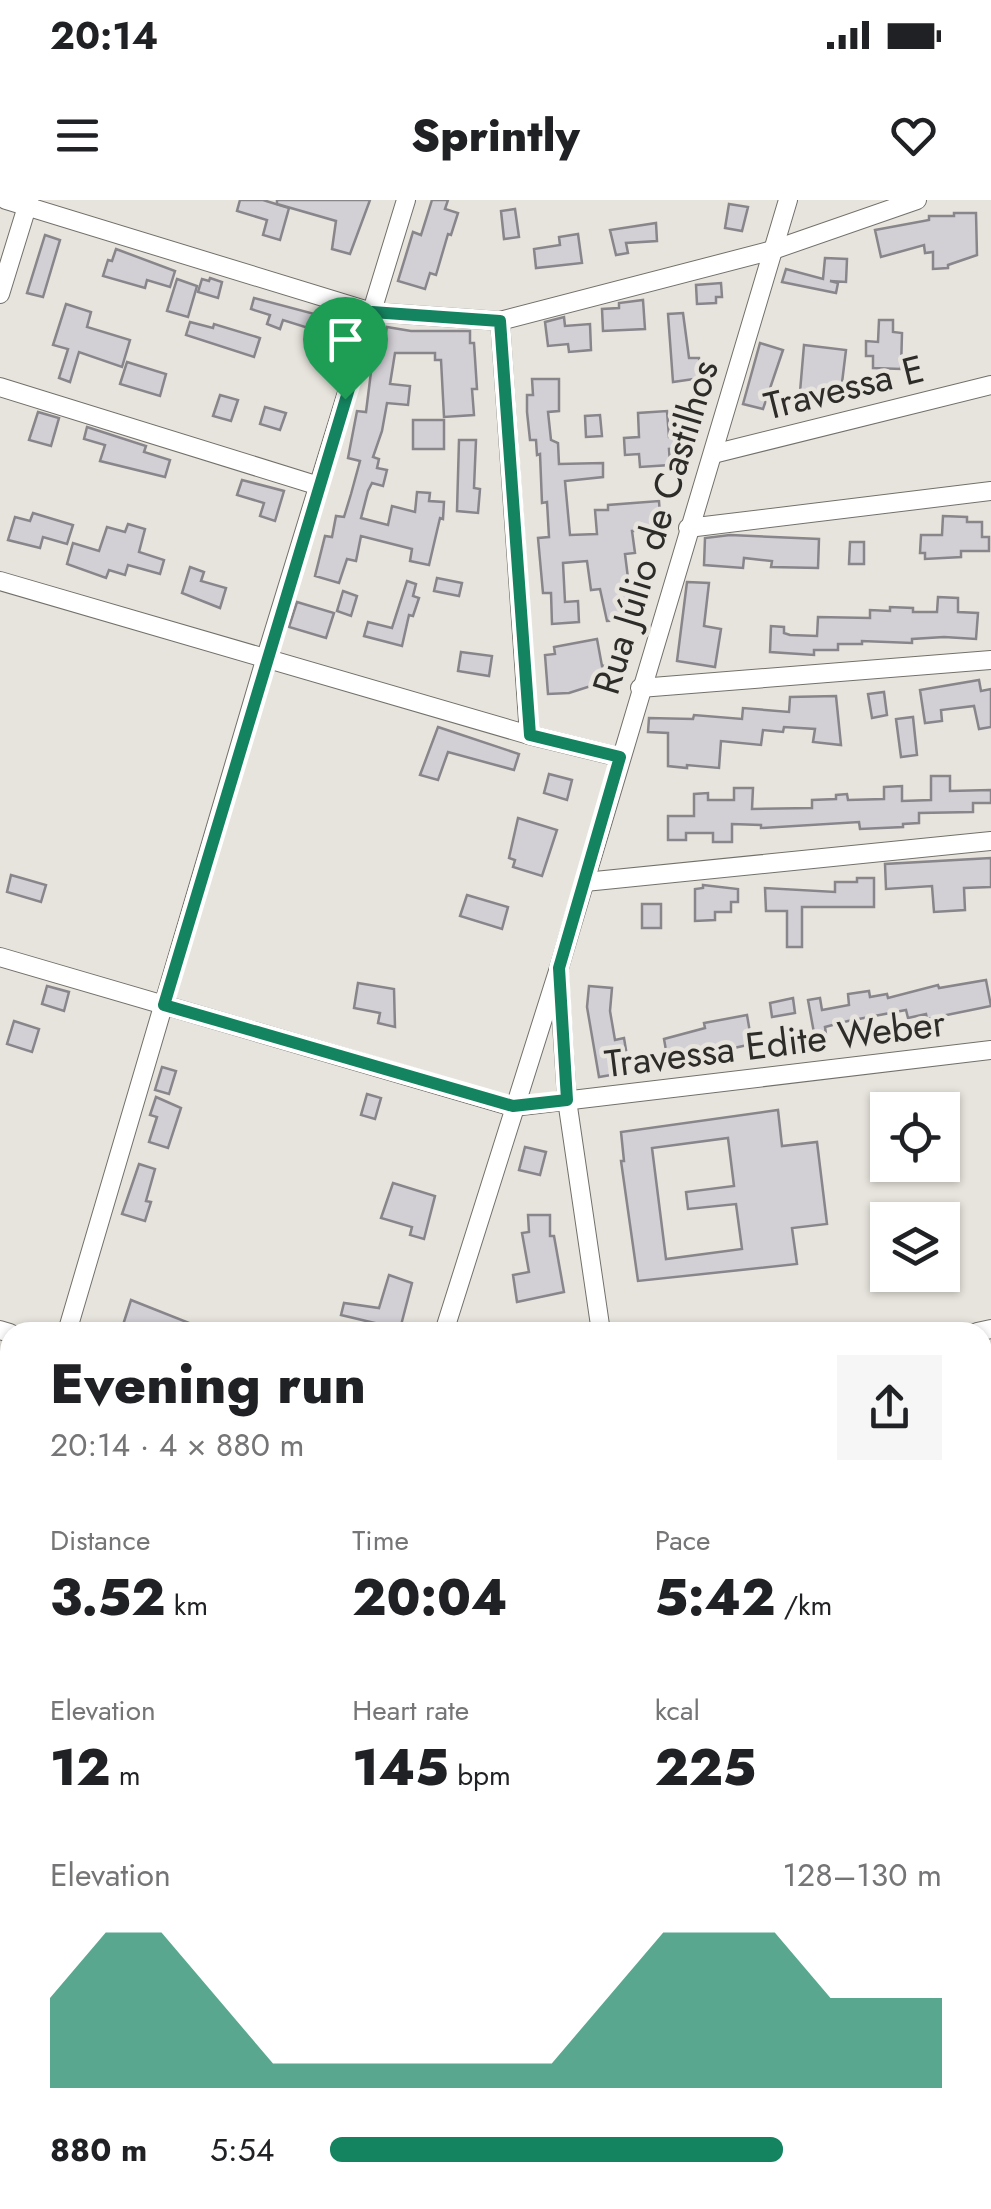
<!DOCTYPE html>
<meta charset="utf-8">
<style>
:root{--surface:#fff;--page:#f6f6f6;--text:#202124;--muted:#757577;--accent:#148360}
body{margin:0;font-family:Jost,sans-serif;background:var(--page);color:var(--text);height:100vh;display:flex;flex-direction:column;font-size:38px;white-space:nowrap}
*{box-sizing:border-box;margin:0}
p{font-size:32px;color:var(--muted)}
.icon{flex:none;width:55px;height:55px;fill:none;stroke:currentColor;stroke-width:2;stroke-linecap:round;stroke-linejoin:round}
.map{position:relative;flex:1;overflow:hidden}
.panel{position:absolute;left:0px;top:1122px;width:992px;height:888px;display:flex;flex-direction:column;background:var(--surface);border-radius:30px 30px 0 0;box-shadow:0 2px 8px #0004}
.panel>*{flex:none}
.tools{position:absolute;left:870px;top:892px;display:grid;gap:20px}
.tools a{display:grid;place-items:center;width:90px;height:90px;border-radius:0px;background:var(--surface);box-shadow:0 2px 8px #0004;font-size:50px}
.pin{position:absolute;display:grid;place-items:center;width:85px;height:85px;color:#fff;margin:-102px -42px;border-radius:50% 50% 50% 0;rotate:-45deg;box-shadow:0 0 10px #0007}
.pin .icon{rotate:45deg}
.round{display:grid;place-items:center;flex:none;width:105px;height:105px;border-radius:0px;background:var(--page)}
.overview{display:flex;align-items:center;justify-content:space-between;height:170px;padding:0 50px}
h1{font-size:55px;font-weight:800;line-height:75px}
.stats{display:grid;grid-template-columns:repeat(3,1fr);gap:15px;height:170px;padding:10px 50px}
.stats div{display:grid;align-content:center}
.stats b{font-size:50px;font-weight:800}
.stats small{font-size:28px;font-weight:400}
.stats p{font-size:28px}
.chart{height:280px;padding:20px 50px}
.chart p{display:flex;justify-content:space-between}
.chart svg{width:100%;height:180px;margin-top:10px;fill:var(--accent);opacity:.7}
ul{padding:0 50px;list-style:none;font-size:32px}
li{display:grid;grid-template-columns:160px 120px 1fr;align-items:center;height:75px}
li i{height:25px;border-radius:12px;background:var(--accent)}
.status{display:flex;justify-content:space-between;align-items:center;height:70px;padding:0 50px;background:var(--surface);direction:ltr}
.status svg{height:28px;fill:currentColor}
header{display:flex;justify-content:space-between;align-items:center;height:130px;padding:0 50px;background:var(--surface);font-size:45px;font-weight:800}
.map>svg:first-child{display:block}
.building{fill:#d2cfd5;stroke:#88858b;stroke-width:2.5;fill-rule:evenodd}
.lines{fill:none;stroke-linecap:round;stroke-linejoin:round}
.minor-casing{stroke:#73706a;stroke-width:20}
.minor{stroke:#fff;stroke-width:18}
.route-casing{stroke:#fff;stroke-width:20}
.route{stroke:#148360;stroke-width:12}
.labels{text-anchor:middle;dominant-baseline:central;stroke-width:9;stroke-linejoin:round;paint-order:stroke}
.street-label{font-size:38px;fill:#2d2c29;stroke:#e7e4dd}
</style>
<div class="status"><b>20:14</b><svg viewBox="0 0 49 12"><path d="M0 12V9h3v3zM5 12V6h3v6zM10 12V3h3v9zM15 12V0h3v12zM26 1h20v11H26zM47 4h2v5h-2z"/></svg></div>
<header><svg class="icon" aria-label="menu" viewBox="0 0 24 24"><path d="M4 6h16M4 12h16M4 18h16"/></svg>Sprintly<svg class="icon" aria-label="heart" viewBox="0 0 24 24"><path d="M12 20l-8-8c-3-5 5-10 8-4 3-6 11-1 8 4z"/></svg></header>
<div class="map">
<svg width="991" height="2009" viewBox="0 0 991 2009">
<rect width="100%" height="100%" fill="#e7e4dd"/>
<!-- building -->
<g class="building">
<polygon points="240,0 263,0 289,8 280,40 263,35 267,20 237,11"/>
<polygon points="277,0 370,0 350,54 332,49 336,21 277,4"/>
<polygon points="432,0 448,0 445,9 458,13 451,35 448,34 436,75 430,73 425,89 398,81 413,32 421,35"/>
<polygon points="729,4 748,7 742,31 725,28"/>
<polygon points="515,9 519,37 504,39 501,11"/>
<polygon points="954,13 976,13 977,55 948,65 948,68 933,69 933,52 925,53 924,45 881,57 875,30 929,20 929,16 954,16"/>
<polygon points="656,23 657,41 626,43 628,53 616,55 610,30"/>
<polygon points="578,34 582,63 536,68 534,49 560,45 559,37"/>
<polygon points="45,35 60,40 43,97 27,93"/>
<polygon points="116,49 175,71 170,87 147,80 145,88 103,76 108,60 112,61"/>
<polygon points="825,58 847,59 846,82 830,81 838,83 836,93 782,82 786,69 823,79"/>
<polygon points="210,78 222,82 218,98 198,92 202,79 209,81"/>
<polygon points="177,79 197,86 188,117 167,111"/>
<polygon points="721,83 722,97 716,97 716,103 697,104 696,85"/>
<polygon points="254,98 341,121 335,140 327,138 324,149 310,145 315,130 283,120 280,129 267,124 270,115 251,109"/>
<polygon points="643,100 645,129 603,131 602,109 619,108 619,103"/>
<polygon points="66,104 91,112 87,127 130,140 122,167 79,152 70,182 59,178 68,149 53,145"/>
<polygon points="683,113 689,158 699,158 701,178 673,182 668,114"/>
<polygon points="564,117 565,126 590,124 591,150 569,152 568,144 548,146 545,122"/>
<polygon points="879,120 893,120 893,132 902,133 901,169 873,168 873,156 866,156 866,141 878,142"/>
<polygon points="190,122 213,128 214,124 260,138 254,157 186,135"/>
<polygon points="387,127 411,131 470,131 470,143 474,143 477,189 472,189 474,215 444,217 441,160 435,160 435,153 395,153 390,184 410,186 408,205 387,203 382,231 373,257 379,259 377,268 387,270 383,286 372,283 368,291 361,318 388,325 392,306 415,312 417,292 430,293 429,301 444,302 443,319 440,318 429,365 410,361 412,349 361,336 356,361 347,359 339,383 315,376 325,336 332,337 336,316 344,317 351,294 360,261 348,258 357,211 366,212 373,156 381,157"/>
<polygon points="760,143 783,150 763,209 743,204"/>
<polygon points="804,145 846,150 841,191 828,190 827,195 800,192"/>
<polygon points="127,162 166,174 160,196 120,184"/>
<polygon points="532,179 559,179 559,211 548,212 551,240 558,243 559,264 603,263 603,277 565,281 570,335 597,334 595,310 608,310 608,305 659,301 661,329 632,331 635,353 625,354 630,394 635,407 629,409 631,415 624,416 625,420 607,421 600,389 591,390 587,361 563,363 565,402 578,401 579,422 552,424 551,393 543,393 538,338 549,337 547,302 542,303 540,254 537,255 536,240 530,240 527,212 527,195 533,195"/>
<polygon points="220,195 238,200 231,221 213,216"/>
<polygon points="265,207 286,213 280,230 260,224"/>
<polygon points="667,211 669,237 680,236 681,248 669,249 670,265 640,267 639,254 625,255 624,238 639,237 638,213"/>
<polygon points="38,212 59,218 51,246 29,240"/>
<polygon points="600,215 602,236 586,237 585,216"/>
<rect x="413" y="220" width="31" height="29"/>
<polygon points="87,227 146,246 144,252 170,260 165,277 100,261 105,245 84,239"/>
<polygon points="459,240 476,240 474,288 480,289 478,313 457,311"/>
<polygon points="242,280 284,291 275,321 260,316 264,303 237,295"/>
<polygon points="33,313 73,325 67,344 43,337 40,348 8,340 15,317 30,321"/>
<polygon points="943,316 967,317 967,322 982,322 982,337 989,337 989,351 961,351 961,357 925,359 925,353 920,353 921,335 942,335"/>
<polygon points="128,324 145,329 139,352 164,360 160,374 128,365 125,375 109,370 106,378 67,364 73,343 99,351 107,327 125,332"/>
<polygon points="730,335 819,339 818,368 771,367 772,361 744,358 743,368 704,365 705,338"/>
<polygon points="850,342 864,342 864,364 849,364"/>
<polygon points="190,367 204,372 201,381 226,388 220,408 182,393"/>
<polygon points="437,378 462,383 459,396 434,391"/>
<polygon points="407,381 416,384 413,396 419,398 413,416 409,415 402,446 364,436 368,422 392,428"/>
<polygon points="687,382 709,383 704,426 721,429 715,467 677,461"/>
<polygon points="343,391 357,396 351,416 337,411"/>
<polygon points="938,397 958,398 958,412 978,413 976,439 944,437 912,439 912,443 862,441 862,444 838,444 838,450 814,450 814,455 770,452 771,426 784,427 784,433 790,435 817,436 818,417 870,418 870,410 890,411 890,407 913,408 913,412 937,412"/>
<polygon points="297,402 334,413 326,438 289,427"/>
<polygon points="597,439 602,466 609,465 613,479 569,493 548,494 545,455 555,454 554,447"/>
<polygon points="461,452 492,456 489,476 458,471"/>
<polygon points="979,480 981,491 991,489 991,527 979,529 974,506 941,510 942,521 925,523 920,490"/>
<polygon points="884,492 887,515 872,518 868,494"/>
<polygon points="836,496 841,545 813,542 815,529 784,527 783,532 763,530 761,545 721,541 719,568 687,565 687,568 668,566 668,533 648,532 649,518 693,519 694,515 742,519 743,508 789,512 790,497"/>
<polygon points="913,517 917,555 901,557 896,519"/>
<polygon points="438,527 519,554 514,570 448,552 438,580 420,575"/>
<polygon points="549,574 572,580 567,600 544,593"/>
<polygon points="931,576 950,576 950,591 991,590 991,603 973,603 973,612 919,613 919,623 903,624 903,627 860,629 859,622 761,628 761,625 732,624 732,642 713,642 713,633 686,633 686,640 668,640 668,616 694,616 694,594 708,593 708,600 734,600 734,588 753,588 752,609 812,608 812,600 836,599 836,595 847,594 848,600 884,599 884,587 902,586 902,601 931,600"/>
<polygon points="518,618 557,630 542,676 513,667 515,660 509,658"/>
<polygon points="991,658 991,687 964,688 965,710 934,712 932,686 886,689 885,664"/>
<polygon points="11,675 46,685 41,702 7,692"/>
<polygon points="857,678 874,678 874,707 802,707 802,747 787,747 787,711 766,711 765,688 835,692 835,682 857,682"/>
<polygon points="703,685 738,689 738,702 731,702 731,712 715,712 715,720 695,721 695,689 703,688"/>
<polygon points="467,695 508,707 502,729 460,716"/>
<rect x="642" y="704" width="19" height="24"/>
<polygon points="986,780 991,806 927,819 926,814 908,818 906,810 848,821 825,827 827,842 816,844 808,800 820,798 822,810 849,805 848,794 869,791 870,797 887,794 888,798 938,785 939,788"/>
<polygon points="358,783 394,789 395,827 378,823 380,813 354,808"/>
<polygon points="47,786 69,792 64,811 42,804"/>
<polygon points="589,786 612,788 610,811 615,840 624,838 626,850 621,851 624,865 610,868 611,875 599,877 587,807"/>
<polygon points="793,798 795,813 772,817 770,803"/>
<polygon points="747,815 752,844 707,854 706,849 667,856 664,839 705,828 704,823"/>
<polygon points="14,821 39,829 32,852 7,844"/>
<polygon points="162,867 176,871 169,894 155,890"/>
<polygon points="367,894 381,898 375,919 361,915"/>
<polygon points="156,897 181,908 168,948 149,942 157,917 150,915"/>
<path d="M778,910L782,946L817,942L827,1024L792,1028L797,1064L638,1081L621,961H624L621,932ZM728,938L734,986L686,992L688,1009L736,1004L742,1049L666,1059L652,948Z"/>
<polygon points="525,947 546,952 540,975 519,970"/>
<polygon points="139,964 155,969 146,1001 151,1002 145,1021 122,1014"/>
<polygon points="393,983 435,996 424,1039 410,1035 412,1027 381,1018"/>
<polygon points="528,1015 550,1015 550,1036 554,1036 564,1092 517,1102 513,1075 529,1072 522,1033 529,1032"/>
<polygon points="389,1075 412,1083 400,1129 341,1115 344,1103 379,1108"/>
<polygon points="131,1100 207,1130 207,1132 167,1132 146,1126 144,1132 136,1132 122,1128"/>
</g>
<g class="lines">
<!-- minor casing -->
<g class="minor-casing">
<g id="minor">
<polyline points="6,0 372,112 500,121 773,50 917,0"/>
<polyline points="0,94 29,0"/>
<polyline points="500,121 529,535"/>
<polyline points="0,187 319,286"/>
<polyline points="713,254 991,185"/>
<polyline points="688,328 991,291"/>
<polyline points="0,381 529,535 619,557"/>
<polyline points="640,488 991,460"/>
<polyline points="585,682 991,641"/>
<polyline points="0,757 513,907 991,850"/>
<polyline points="559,778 567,900 601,1132"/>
<polyline points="0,1130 10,1133"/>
<polyline points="67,1132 266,457 406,0"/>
<polyline points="444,1132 559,768 788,0"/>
<polyline points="977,1132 991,1129"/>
<polyline points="982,1266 991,1264"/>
<polyline points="0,1346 10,1314"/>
<polyline points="982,1394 991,1392"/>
<polyline points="0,1505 10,1508"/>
<polyline points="982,1518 991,1516"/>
<polyline points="982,1648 991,1646"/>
<polyline points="0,1695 10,1698"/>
<polyline points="982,1825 991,1856"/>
<polyline points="0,1884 10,1887"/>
<polyline points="393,2000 423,2009"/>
<polyline points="714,2000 715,2009"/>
<polyline points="42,2009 45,2000"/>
<polyline points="175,2009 178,2000"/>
<polyline points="555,2009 557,2000"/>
</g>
</g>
<!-- minor -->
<use href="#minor" class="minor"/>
</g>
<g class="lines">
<!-- route casing -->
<g class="route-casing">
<polygon id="route" points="372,112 500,121 530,535 620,557 559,768 567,900 513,906 164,805"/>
</g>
<!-- route -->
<use href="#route" class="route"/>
</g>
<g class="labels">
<!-- street labels -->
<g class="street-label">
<text transform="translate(844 187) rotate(-14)">Travessa E</text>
<text transform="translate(655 327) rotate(-73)">Rua Júlio de Castilhos</text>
<text transform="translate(775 843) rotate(-7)">Travessa Edite Weber</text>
</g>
</g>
</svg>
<div class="tools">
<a><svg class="icon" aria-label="locate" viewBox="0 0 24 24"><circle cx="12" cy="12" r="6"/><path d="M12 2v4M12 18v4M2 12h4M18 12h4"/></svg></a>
<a><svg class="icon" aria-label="layers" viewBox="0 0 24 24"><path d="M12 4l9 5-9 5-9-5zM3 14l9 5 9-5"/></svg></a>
</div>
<div class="pin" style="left:345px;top:199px;background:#1e9e55"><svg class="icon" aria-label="arrive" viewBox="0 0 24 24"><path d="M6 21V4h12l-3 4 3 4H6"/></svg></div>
<section class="panel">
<div class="overview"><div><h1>Evening run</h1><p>20:14 · 4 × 880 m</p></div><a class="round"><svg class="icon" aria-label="share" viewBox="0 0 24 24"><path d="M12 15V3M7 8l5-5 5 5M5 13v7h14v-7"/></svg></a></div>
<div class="stats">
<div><p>Distance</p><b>3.52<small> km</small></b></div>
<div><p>Time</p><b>20:04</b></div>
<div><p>Pace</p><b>5:42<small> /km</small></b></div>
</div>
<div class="stats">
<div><p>Elevation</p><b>12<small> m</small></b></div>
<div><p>Heart rate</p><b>145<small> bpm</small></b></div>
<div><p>kcal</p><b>225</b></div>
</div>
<div class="chart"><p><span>Elevation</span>128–130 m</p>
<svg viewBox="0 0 160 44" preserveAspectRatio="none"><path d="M0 44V22L10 6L20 6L30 22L40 38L50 38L60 38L70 38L80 38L90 38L100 22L110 6L120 6L130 6L140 22L150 22L160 22V44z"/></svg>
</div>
<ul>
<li><b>880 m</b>5:54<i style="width:74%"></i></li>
</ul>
</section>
</div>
